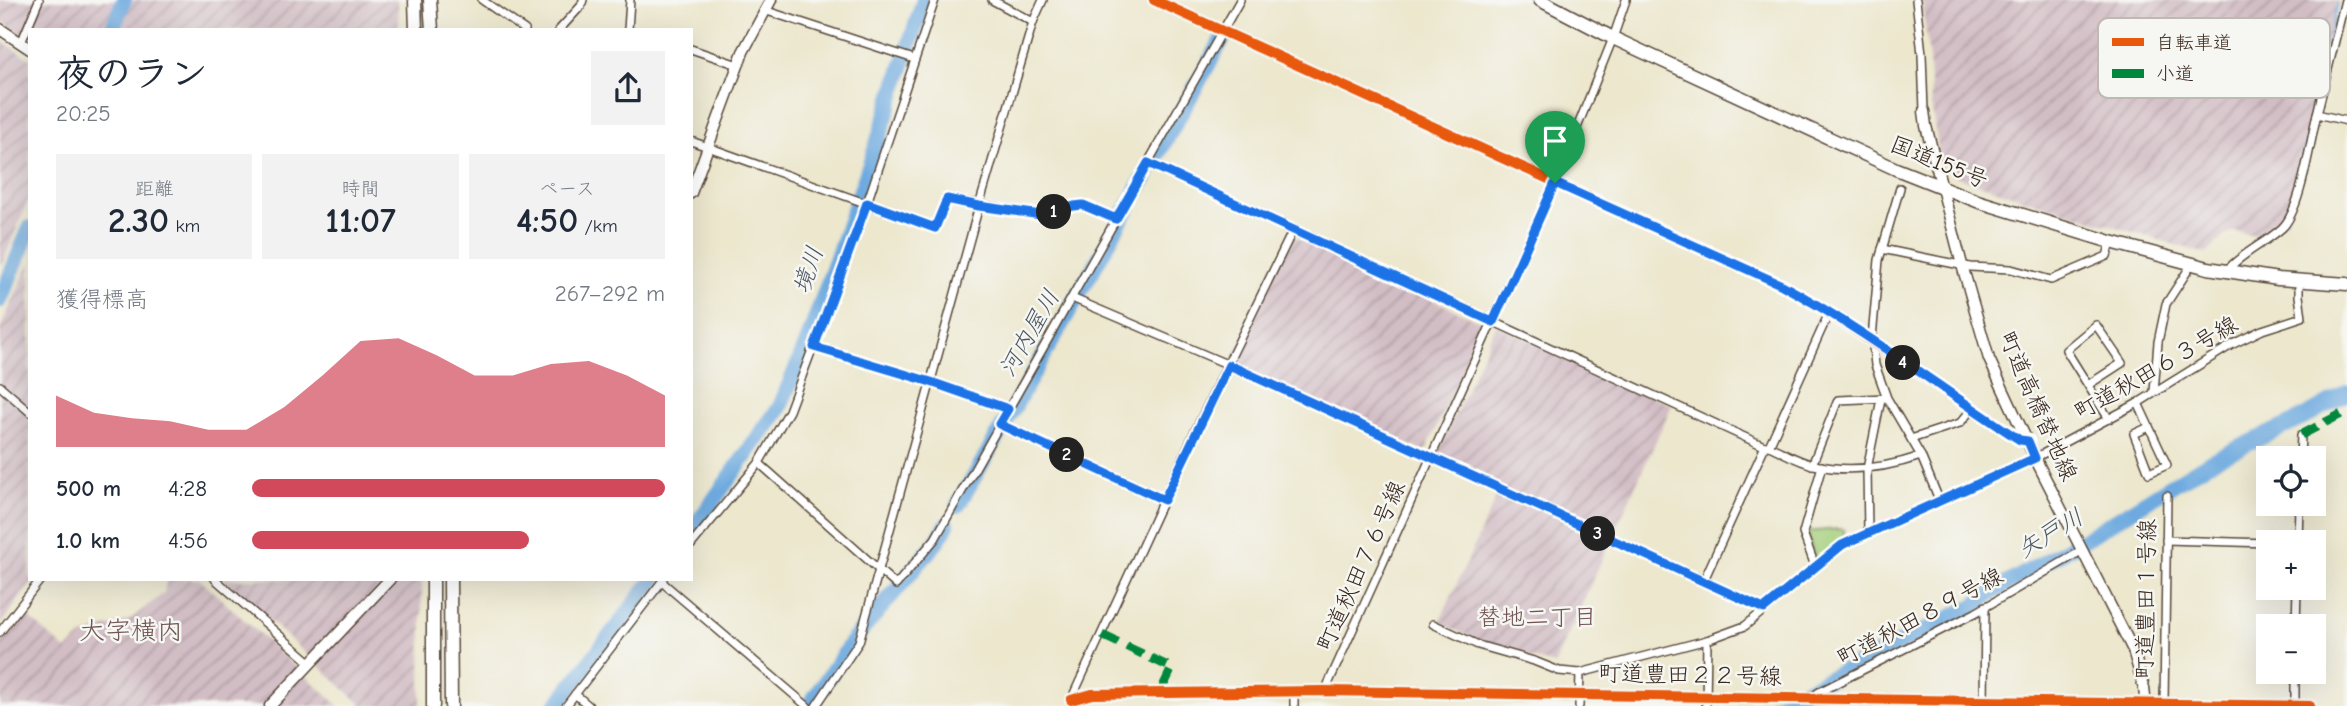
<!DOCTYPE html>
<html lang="ja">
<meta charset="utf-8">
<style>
:root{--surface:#fff;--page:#f2f2f3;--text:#1f2937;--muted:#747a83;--accent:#d1495b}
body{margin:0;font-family:"Comic Neue","Klee One",sans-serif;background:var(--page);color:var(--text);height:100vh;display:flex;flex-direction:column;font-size:26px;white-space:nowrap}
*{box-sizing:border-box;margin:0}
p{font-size:23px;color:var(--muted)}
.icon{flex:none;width:38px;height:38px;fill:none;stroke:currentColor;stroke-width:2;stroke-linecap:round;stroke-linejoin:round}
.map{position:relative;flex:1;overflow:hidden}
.details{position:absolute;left:28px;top:28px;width:665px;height:553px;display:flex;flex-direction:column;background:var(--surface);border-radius:0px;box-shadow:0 7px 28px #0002}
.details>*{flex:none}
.buttons{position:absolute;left:2256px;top:446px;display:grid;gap:14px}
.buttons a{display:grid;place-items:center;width:70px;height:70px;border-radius:0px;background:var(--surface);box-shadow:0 7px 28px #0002;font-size:35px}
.pin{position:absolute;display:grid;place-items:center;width:60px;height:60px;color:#fff;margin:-72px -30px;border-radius:50% 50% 50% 0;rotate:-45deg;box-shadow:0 0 7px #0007}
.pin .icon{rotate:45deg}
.km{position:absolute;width:35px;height:35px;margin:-18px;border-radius:50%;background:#222;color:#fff;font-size:19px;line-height:35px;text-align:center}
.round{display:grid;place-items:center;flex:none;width:74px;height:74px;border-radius:0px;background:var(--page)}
.head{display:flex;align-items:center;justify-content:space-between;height:119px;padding:0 28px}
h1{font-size:38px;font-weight:800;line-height:52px}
.metrics{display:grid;grid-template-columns:repeat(3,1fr);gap:10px;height:119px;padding:7px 28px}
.metrics div{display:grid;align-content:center;border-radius:0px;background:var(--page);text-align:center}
.metrics b{font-size:35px;font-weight:800}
.metrics small{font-size:19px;font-weight:400}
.metrics p{font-size:19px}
.chart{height:196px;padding:14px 28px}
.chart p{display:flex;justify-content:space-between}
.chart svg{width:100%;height:126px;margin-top:7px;fill:var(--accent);opacity:.7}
ul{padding:0 28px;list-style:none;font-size:23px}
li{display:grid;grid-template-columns:112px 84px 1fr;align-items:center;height:52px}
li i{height:18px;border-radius:9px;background:var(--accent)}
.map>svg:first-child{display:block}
.industrial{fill:url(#industrial-furrows)}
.park{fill:#a4cf7c;stroke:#707c4d;stroke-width:2}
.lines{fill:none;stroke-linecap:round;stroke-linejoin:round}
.stream{stroke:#6eaadf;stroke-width:2.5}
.river{stroke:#6eaadf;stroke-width:16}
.street-casing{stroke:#564638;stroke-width:10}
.secondary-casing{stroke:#564638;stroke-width:13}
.highway-casing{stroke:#564638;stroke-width:15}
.street{stroke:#fff;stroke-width:7}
.secondary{stroke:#fff;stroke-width:10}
.highway{stroke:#fff;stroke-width:12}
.quiet{stroke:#00873e;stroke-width:9;stroke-dasharray:18 9;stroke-linecap:butt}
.cycleway-casing{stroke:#f6f6f2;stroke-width:15}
.cycleway{stroke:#e8590c;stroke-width:10}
.route-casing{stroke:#fff;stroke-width:14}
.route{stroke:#1a73e8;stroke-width:9}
.labels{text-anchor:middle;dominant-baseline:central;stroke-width:5;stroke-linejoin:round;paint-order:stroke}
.street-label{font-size:23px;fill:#3b2a1e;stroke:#f6f6f2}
.water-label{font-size:24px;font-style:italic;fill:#4d5762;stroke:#f6f6f2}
.neighbourhood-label{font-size:24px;fill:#715555;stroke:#f6f6f2}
.quarter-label{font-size:26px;fill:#715555;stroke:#f6f6f2}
.key{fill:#f6f6f2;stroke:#beb9b2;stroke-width:2}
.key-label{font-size:19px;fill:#3b2a1e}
</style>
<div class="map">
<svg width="2347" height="706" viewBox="0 0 2347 706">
<defs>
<pattern id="industrial-furrows" width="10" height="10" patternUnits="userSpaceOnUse" patternTransform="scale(1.75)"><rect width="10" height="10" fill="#d2bdc5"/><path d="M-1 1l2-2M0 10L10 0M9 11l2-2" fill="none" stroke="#ac9a9f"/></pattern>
</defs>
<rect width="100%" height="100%" fill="#f6f6f2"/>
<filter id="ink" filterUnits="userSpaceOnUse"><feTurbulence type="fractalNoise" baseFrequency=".0143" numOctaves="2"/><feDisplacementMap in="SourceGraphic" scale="14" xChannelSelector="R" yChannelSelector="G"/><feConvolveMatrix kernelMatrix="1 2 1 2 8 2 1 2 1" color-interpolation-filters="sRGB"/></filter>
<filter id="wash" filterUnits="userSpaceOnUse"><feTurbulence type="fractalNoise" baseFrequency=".00686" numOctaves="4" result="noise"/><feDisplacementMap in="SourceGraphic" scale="28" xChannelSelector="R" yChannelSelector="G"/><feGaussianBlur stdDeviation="1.57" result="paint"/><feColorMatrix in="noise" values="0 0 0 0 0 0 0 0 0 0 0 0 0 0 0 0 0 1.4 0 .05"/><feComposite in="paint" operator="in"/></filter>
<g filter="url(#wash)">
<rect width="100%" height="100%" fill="#ece7cd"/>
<!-- industrial -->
<g class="industrial">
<polygon points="0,0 398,0 399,30 30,30 30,40 0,20"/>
<polygon points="1922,0 2338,0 2293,201 2284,220 2262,238 2234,231 2223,237 2206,254 2023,199 1956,176 1940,158 1931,105 1929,58"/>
<polygon points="0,40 30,59 30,196 0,269"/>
<polygon points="1291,235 1484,323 1425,452 1231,363"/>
<polygon points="30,262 30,579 34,579 0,625 0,329"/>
<polygon points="1496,325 1672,405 1554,665 1490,645 1439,623 1501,487 1436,457"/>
<polygon points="167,579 199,579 339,706 0,706 0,644 24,613 66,650 82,636 131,619 164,593"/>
<polygon points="224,579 422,579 421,706 363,706"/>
</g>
<!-- park -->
<polygon class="park" points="1837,529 1844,530 1844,538 1840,540 1842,543 1820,559 1814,557 1807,532"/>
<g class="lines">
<!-- stream -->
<polyline class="stream" points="2285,220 2294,195 2338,3"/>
<!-- river -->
<g class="river">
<polyline points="112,30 124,0"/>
<polyline points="0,300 30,228"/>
<polyline points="958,505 1108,243 1223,38"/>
<polyline points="691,532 780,407 808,340 874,153 924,0"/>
<polyline points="556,706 654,579"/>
<polyline points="809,706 851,643 936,543 947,525"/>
<polyline points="1774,706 1974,606 1989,594 2085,539 2211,461 2303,418 2347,393"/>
</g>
</g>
</g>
<g filter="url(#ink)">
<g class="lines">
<!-- street casing -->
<g class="street-casing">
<g id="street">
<polyline points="482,0 525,30"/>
<polyline points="992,0 1033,22"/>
<polyline points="1154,0 1782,285 1826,311 2020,440 2027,441"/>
<polyline points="1916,0 1922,54 1924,111"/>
<polyline points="764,10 914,59"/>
<polyline points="559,30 581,6 583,0"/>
<polyline points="628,30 630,0"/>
<polyline points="21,43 39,0"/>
<polyline points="691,49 738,65"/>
<polyline points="2317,114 2345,0"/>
<polyline points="691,141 935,228 947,199 1041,215 1074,206 1083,205 1116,219"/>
<path d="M1148,163L1764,446H1769C1783,452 1799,462 1814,465C1851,473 1886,468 1921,456"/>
<polyline points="1900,188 1879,260 1872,338 1875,365 1887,398 1921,456 1940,502"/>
<polyline points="1882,249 1970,267 2011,269 2051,280 2107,256 2111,242"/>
<path d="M2226,271C2242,253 2264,244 2282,228C2301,210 2310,142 2317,114L2347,121"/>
<polyline points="1072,298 1229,365 1764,609"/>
<polyline points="814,347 931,382 1008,409"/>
<polyline points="2088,385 2122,363 2096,325 2066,350 2109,419"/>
<polyline points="0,386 30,412"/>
<polyline points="2154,392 2158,342 2166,304 2192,264"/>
<polyline points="2138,403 2167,465 2149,473 2134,434 2149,427"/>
<polyline points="999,424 1164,500"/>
<polyline points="1911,439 1960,423 1972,409"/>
<polyline points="1769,446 1829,313"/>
<polyline points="2300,458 2301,435"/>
<polyline points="759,463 896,585 935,539 1240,0"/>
<polyline points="1812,465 1838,400 1886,398"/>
<polyline points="1868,532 1867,469 1881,399"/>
<polyline points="2166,540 2268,543"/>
<polyline points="2298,542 2299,504"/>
<polyline points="691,545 759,463 789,411 867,203 935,0"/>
<polyline points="1815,566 1803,533 1822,466"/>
<polyline points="215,579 310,662"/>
<polyline points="662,582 807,706"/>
<polyline points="1703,582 1765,446"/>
<polyline points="1433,624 1478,645 1534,661 1559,671 1580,673"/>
<polyline points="2296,626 2297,588"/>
<polyline points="0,632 41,579"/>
<polyline points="1325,691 1555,183 1613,38 1626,0"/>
<polyline points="575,694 589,706"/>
<polyline points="1812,697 1819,692 1975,613 2083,550"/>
<polyline points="1071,700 1092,694 1325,691 2310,706"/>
<polyline points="1071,700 1195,431 1293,230"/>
<polyline points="2164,703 2167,496"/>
<polyline points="566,706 663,580"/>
<polyline points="816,706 859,642 979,206 1033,22 1043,0"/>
<polyline points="1294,706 1294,690"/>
<polyline points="1579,706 1580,673 1707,640 1745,626 1842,545 2035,458 2138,403 2233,344 2262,330 2302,317 2299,296 2299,281"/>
<polyline points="1706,706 1707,640"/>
<polyline points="1984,706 1985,606"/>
<polyline points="2291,706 2295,701 2295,672"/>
</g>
</g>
<!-- secondary casing -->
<g class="secondary-casing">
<g id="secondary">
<polyline points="0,29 30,49"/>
<polyline points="1924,111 1926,126 1962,265 1989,359 2035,458 2133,650 2144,688 2146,706"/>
<polyline points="691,193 743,52 771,0"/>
<polyline points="270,706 390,579"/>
</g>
</g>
<!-- highway casing -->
<g class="highway-casing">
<g id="highway">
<polyline points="415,0 416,30"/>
<polyline points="430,0 432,30"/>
<polyline points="1540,0 1613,38 1896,169 1977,201 2111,242 2208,268 2278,279 2347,284"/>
<polyline points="433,579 433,706"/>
<polyline points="450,579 451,706"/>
</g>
</g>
<!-- street -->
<use href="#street" class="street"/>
<!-- secondary -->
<use href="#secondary" class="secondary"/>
<!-- highway -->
<use href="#highway" class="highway"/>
<!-- quiet -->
<g class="quiet">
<polyline points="2301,435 2347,411"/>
<polyline points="1102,635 1172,668 1160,693"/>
</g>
<!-- cycleway casing -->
<g class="cycleway-casing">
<g id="cycleway">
<polyline points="1154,0 1782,285 1826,311 2020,440 2028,441"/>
<polyline points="1071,700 1092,694 1325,691 2310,706"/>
</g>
</g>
<!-- cycleway -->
<use href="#cycleway" class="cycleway"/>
</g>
</g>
<g class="lines" filter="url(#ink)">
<!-- route casing -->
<g class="route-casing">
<path id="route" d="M1148,163L1493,322L1555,183L1782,285C1865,330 1941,389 2020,440L2028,441L2035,458L1842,545L1764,609L1229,365L1164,500L999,424L1008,409L931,382L814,347L867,203L935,228L947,199L979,206L1041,215L1074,206L1083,205L1116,219Z"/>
</g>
<!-- route -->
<use href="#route" class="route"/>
</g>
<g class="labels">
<!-- street labels -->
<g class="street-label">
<text transform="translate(1939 162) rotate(22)">国道155号</text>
<text transform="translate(2156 368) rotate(-30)">町道秋田６３号線</text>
<text transform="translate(2038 406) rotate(66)">町道高橋替地線</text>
<text transform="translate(1361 566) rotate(-66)">町道秋田７６号線</text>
<text transform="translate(2146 599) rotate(-89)">町道豊田１号線</text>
<text transform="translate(1920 617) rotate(-28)">町道秋田８９号線</text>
<text transform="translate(1690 675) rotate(1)">町道豊田２２号線</text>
</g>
<!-- water labels -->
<g class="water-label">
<text transform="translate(808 270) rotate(-71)">境川</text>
<text transform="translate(1029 333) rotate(-60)">河内屋川</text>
<text transform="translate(2050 533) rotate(-31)">矢戸川</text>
</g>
<!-- neighbourhood labels -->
<g class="neighbourhood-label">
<text x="1537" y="617">替地二丁目</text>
</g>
<!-- quarter labels -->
<g class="quarter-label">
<text x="131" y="631">大字横内</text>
</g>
</g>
<!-- legend -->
<rect x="2098" y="18" width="232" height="80" rx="10" class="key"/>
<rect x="2112" y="38" width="32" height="8" fill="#e8590c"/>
<rect x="2112" y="69" width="32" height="9" fill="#00873e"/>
<g class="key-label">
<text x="2156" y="49">自転車道</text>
<text x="2156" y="80">小道</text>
</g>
</svg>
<div class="buttons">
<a><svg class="icon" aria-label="locate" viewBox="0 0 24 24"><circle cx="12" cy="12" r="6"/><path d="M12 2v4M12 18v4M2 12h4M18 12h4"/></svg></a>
<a>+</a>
<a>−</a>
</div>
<div class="pin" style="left:1555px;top:183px;background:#1e9e55"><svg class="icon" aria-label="arrive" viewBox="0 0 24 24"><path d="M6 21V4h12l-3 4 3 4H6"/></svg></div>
<b class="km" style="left:1054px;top:212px">1</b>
<b class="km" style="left:1067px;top:455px">2</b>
<b class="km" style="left:1598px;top:534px">3</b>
<b class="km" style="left:1903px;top:363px">4</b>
<section class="details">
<div class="head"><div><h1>夜のラン</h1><p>20:25</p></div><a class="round"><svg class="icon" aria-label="share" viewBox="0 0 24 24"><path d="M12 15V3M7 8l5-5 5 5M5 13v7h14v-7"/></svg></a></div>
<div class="metrics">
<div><p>距離</p><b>2.30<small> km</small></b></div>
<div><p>時間</p><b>11:07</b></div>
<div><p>ペース</p><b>4:50<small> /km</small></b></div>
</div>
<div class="chart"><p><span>獲得標高</span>267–292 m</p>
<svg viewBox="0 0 160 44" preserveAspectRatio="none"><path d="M0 44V26L10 32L20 34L30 35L40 38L50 38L60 30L70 19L80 7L90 6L100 12L110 19L120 19L130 15L140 14L150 19L160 26V44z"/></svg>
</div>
<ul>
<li><b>500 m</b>4:28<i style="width:100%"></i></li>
<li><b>1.0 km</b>4:56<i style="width:67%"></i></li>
</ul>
</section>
</div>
